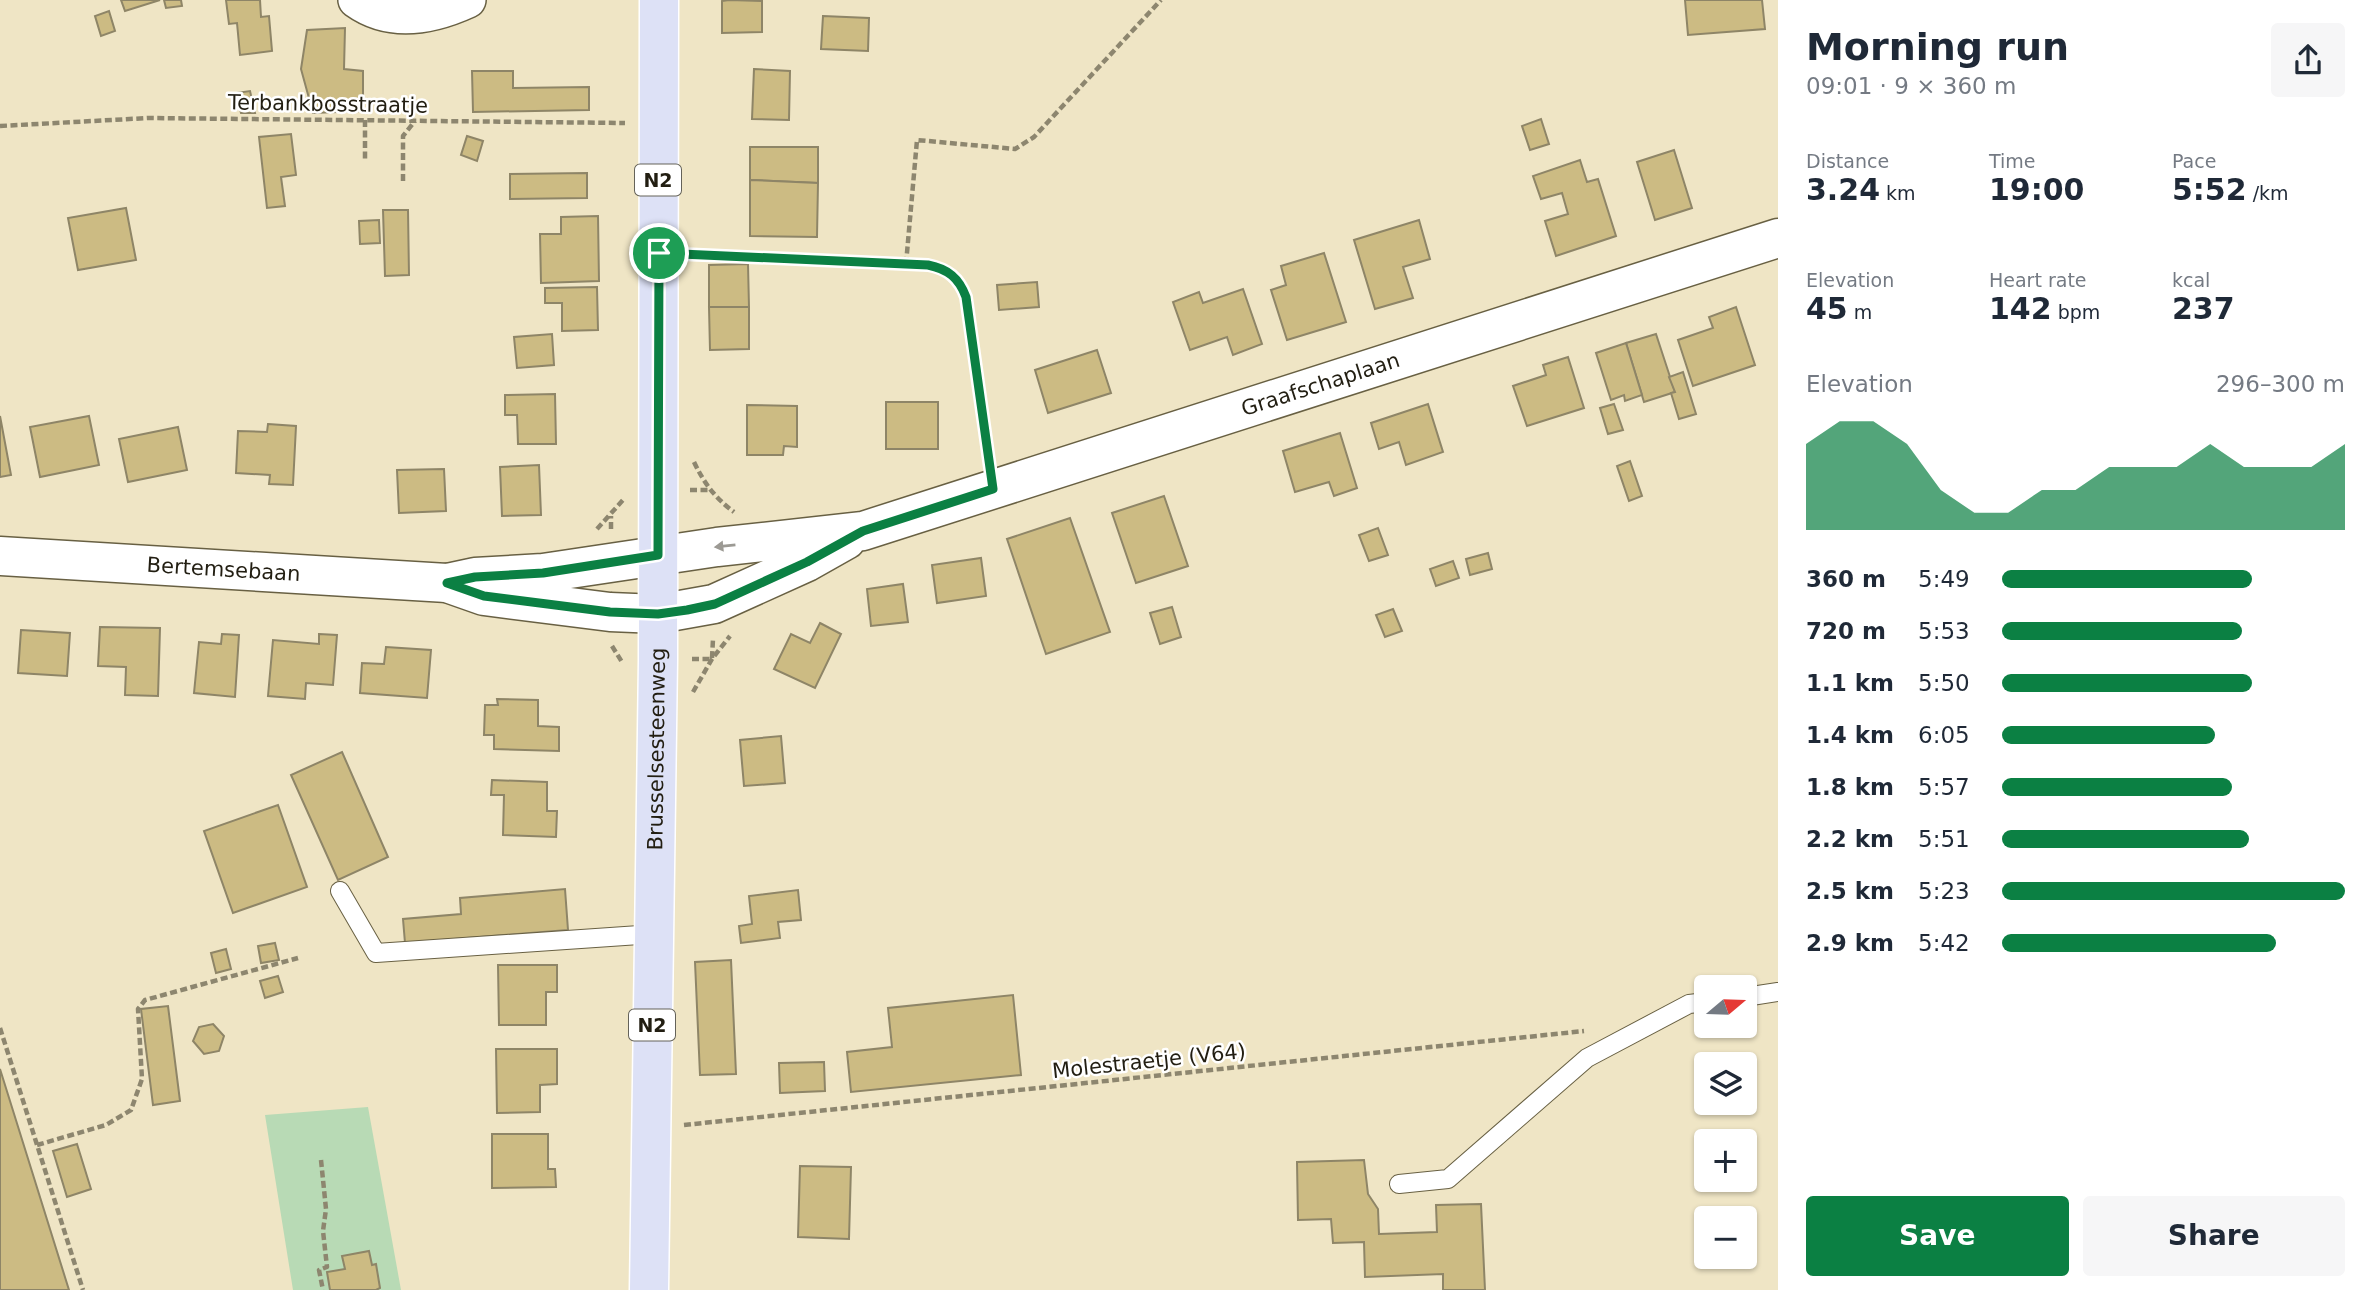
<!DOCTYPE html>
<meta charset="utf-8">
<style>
:root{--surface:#fff;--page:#f6f6f7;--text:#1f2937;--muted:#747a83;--accent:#0b8043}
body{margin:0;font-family:"DejaVu Sans",sans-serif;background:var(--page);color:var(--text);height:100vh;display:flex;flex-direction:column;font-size:26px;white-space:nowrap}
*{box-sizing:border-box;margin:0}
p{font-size:23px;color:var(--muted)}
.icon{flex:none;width:38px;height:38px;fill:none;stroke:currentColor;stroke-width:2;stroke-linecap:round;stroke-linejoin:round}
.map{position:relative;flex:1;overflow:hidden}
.side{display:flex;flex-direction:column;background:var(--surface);width:595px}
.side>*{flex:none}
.needle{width:46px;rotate:71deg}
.buttons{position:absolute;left:1694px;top:975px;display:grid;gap:14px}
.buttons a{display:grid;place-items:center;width:63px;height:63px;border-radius:7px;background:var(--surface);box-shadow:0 2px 5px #0004;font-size:35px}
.pin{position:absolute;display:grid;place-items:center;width:60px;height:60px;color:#fff;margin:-30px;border:4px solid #fff;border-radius:50%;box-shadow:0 2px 7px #0007}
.round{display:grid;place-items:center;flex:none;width:74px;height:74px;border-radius:7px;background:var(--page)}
.headline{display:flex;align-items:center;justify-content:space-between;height:119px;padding:0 28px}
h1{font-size:38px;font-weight:700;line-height:52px}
.stats{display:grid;grid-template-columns:repeat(3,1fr);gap:10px;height:119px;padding:7px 28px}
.stats div{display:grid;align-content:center}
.stats b{font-size:30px;font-weight:700}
.stats small{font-size:19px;font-weight:400}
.stats p{font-size:19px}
.chart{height:196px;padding:14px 28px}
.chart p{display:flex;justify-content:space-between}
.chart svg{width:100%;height:126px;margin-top:7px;fill:var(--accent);opacity:.7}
.button{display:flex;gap:14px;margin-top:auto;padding:14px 28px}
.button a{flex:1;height:80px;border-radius:7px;background:var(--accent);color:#fff;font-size:28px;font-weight:700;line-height:80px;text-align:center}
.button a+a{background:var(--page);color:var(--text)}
ul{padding:0 28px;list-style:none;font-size:23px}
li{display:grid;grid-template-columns:112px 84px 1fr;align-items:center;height:52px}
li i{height:18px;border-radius:9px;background:var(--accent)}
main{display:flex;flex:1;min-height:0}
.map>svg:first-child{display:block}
.green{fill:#b8dab5}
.building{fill:#ccbb83;stroke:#8e8567;stroke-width:2}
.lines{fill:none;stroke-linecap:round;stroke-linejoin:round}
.service-casing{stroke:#686043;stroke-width:20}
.minor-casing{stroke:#686043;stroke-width:38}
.tertiary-casing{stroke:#686043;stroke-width:41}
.primary-casing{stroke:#fff;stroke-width:41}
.path{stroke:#8d866f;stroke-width:4.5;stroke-dasharray:7 3.5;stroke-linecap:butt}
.service{stroke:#fff;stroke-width:18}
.minor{stroke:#fff;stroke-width:35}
.tertiary{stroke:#fff;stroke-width:38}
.primary{stroke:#dde1f6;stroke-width:38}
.oneway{fill:#9c9a94}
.route-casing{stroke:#fff;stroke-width:14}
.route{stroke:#0b8043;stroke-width:9}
.labels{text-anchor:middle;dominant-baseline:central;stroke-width:5;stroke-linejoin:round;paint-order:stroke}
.shield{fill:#fff;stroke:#646259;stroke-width:2}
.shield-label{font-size:19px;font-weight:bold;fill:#221e12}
.street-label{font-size:21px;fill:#221e12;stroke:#fff}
</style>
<main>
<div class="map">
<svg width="1778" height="1290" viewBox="0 0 1778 1290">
<rect width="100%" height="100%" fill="#efe5c5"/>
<!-- green -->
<polygon class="green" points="368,1107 401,1290 376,1290 380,1287 376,1265 372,1265 369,1251 342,1256 345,1269 327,1272 330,1290 293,1290 265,1115"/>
<!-- building -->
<g class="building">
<polygon points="121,0 160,0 125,11"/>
<polygon points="164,0 181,0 182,6 166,8"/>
<polygon points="226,0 260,0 261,17 269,16 272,51 240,55 237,23 229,24"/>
<polygon points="729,0 762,1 762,32 722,33 722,1"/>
<polygon points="1685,0 1762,0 1765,29 1688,35"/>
<polygon points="109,11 115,31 101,36 95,16"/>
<polygon points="823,16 869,18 868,51 821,49"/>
<polygon points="345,28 344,69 363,71 363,111 313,113 301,69 307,30"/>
<polygon points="754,69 790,71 789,120 752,119"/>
<polygon points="472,71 513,71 513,88 589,87 589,110 473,112"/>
<polygon points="250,91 255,113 241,113 236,93"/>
<polygon points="1541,119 1549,144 1530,150 1522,126"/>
<polygon points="291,134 296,175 281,177 285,206 267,208 259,137"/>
<polygon points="467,136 483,141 477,161 461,155"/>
<polygon points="750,147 818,147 818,183 750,180"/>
<polygon points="1674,150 1692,208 1655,220 1637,162"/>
<polygon points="1580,160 1587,182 1598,179 1616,236 1556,256 1545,221 1568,214 1562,193 1541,199 1533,176"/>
<polygon points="587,173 587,198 510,199 510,174"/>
<polygon points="750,180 818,183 817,237 750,236"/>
<polygon points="126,208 136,260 78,270 68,218"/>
<polygon points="383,210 408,210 409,275 385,276"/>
<polygon points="598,216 599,281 541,283 540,234 561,234 561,217"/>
<polygon points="379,220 380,243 360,244 359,221"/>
<polygon points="1419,220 1430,259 1403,267 1413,298 1375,309 1354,240"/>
<polygon points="1324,253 1346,322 1287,340 1271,290 1286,285 1281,266"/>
<polygon points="748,264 749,307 709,307 709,265"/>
<polygon points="1037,282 1039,307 999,310 997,285"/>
<polygon points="597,287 598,330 562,331 562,303 545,303 545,288"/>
<polygon points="1243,289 1262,344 1233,355 1227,337 1190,350 1173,302 1199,292 1203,303"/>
<polygon points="709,307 749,307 749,349 710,350"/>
<polygon points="1736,307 1755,365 1693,386 1678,340 1713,328 1709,317"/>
<polygon points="552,334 554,365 517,368 514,337"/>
<polygon points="1656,334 1675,392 1644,402 1626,343"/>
<polygon points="1626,343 1642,395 1625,401 1624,395 1611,400 1596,353"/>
<polygon points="1097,350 1111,393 1048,413 1035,370"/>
<polygon points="1568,357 1584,408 1527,426 1513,386 1546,375 1543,365"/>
<polygon points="1683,372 1696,414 1679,419 1671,393 1675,392 1669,377"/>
<polygon points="555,394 556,444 518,444 517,415 505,415 505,395"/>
<rect x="886" y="402" width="52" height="47"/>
<polygon points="1428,404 1443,452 1406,465 1399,442 1379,449 1371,423"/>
<polygon points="1614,404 1623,430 1608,434 1600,408"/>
<polygon points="747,405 797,406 797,447 784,446 783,455 747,455"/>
<polygon points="0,416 11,475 0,477"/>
<polygon points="89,416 99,465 40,477 30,427"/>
<polygon points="268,424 296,426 293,485 269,484 270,475 236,473 238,431 267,432"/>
<polygon points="178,427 187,470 128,482 119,439"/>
<polygon points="1340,433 1357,488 1334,496 1329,482 1295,492 1283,451"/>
<polygon points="1630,461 1642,496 1629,501 1617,466"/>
<polygon points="539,465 541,515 502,516 500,467"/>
<polygon points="444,469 446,511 399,513 397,470"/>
<polygon points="1164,496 1188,566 1136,583 1112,513"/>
<polygon points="1070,518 1110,632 1046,654 1007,539"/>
<polygon points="1378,528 1388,555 1369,561 1359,535"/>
<polygon points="1488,553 1492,569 1470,575 1466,559"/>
<polygon points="981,558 986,596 937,603 932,565"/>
<polygon points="1453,561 1459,578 1436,586 1430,569"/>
<polygon points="903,584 908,622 871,626 867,589"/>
<polygon points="1172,607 1181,637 1160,644 1150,613"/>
<polygon points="1393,609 1402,631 1385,637 1376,615"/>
<polygon points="820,623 841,634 815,688 774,669 791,634 810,643"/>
<polygon points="100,627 160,628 158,696 125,695 126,667 98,666"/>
<polygon points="21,630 70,633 67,676 18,673"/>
<polygon points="222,634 239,635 235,697 194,693 199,642 221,644"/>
<polygon points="319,634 337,635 333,685 306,683 305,699 268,696 273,640 319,644"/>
<polygon points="386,647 431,650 427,698 360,693 362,663 384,664"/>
<polygon points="497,699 538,700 538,726 559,727 559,751 494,749 494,735 484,735 485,705 498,705"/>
<polygon points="781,736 785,783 744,786 740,740"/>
<polygon points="342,752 388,857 338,880 291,775"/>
<polygon points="492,780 547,782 547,811 557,811 556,837 503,835 504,795 491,795"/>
<polygon points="278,805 307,887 233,913 204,831"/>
<polygon points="565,889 568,930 405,943 403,919 461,914 460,898"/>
<polygon points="798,890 801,920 778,922 780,938 741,943 739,926 752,924 749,896"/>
<polygon points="275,943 279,960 261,963 258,946"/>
<polygon points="226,949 231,969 216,973 211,953"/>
<polygon points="731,960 736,1074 700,1075 695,962"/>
<polygon points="498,965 557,965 557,992 546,992 546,1025 499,1025"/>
<polygon points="278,976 283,992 265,998 260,981"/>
<polygon points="1013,995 1021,1075 851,1092 847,1052 892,1047 888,1008"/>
<polygon points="168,1006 180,1101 153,1105 141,1009"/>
<polygon points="213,1024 224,1036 219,1051 204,1054 193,1041 199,1027"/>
<polygon points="496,1049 557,1049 557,1084 540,1085 540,1112 497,1113"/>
<polygon points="824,1062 825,1091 780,1093 779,1063"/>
<polygon points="0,1069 69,1290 0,1290"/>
<polygon points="492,1134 548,1134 548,1169 555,1169 556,1187 492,1188"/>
<polygon points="77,1144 91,1189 67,1197 53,1151"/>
<polygon points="1364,1160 1368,1194 1378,1209 1379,1234 1437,1232 1436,1205 1481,1204 1485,1290 1443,1290 1443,1274 1365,1277 1364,1242 1333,1243 1331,1219 1298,1220 1297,1162"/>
<polygon points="800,1166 851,1167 849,1239 798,1237"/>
<polygon points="369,1251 372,1265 376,1264 380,1288 376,1290 330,1290 327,1272 345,1269 342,1256"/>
</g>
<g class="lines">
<!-- service casing -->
<g class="service-casing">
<g id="service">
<polyline points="340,891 376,953 654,934"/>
<polyline points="1745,997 1778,992"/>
<polyline points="1399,1184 1448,1179 1587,1058 1689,1004 1706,1002"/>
</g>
</g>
<!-- minor casing -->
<g class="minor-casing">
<path id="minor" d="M356,0C391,25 431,17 468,0"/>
</g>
<!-- tertiary casing -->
<g class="tertiary-casing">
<g id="tertiary">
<path id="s1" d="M0,556L447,583L484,596L610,612L658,614L714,604L807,562L846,540"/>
<path id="s2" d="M447,583L475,577L543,573L717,547L863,531L1778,238"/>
</g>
</g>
<!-- primary casing -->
<g class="primary-casing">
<g id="primary">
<path id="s3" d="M649,1290L658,660L659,0"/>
</g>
</g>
<!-- path -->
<g class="path">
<polyline points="365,120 365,162"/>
<polyline points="0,126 149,118 625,123"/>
<polyline points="403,181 403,136 415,121"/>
<path d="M693,254L928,265C948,269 959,278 966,297L988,457"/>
<polyline points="906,264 917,140 1015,149 1034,137 1161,0"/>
<path d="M694,462C704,483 715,498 734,512"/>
<polyline points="690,490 709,490"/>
<polyline points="597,529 623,500"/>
<polyline points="611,529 611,516"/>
<polyline points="612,646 622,662"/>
<polyline points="712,658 713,639"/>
<polyline points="692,659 711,659"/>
<polyline points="693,692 712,659 730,636"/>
<polyline points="0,1028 83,1290"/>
<polyline points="684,1125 1584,1031"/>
<polyline points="37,1145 106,1125 131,1110 142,1079 138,1009 145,1000 298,958"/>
<polyline points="321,1160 326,1209 323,1231 327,1267 319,1270 323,1290"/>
</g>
<!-- service -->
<use href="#service" class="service"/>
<!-- minor -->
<use href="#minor" class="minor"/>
<!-- tertiary -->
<use href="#tertiary" class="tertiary"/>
<!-- primary -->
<use href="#primary" class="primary"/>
</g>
<!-- one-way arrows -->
<defs><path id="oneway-solid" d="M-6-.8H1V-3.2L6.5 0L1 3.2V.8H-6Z" transform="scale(1.75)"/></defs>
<use class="oneway" href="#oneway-solid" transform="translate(725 546) rotate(174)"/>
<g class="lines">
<!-- route casing -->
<g class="route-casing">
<path id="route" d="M659,253L928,265C948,269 959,278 966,297L993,489L863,531L807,562L715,604L687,610L658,614L610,612L484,596L447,583L475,577L543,573L658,555Z"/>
</g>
<!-- route -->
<use href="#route" class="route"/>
</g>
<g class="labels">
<!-- shield labels -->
<g class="shield">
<rect x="635" y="164.5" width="46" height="31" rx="5"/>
<rect x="629" y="1009.5" width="46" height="31" rx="5"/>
</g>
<g class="shield-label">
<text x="658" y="180">N2</text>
<text x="652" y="1025">N2</text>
</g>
<!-- street labels -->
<g class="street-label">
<text transform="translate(328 104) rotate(1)">Terbankbosstraatje</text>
<text stroke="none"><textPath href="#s2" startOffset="900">Graafschaplaan</textPath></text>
<text stroke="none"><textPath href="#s1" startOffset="224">Bertemsebaan</textPath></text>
<text stroke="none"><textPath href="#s3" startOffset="541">Brusselsesteenweg</textPath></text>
<text transform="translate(1149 1061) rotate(-6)">Molestraetje (V64)</text>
</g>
</g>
</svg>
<div class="buttons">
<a><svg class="needle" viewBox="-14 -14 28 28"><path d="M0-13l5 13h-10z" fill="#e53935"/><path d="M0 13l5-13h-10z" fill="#747a83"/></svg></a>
<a><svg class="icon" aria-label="layers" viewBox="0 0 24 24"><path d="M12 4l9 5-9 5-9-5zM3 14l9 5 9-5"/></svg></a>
<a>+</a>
<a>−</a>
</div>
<div class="pin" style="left:659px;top:253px;background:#1e9e55"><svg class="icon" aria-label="arrive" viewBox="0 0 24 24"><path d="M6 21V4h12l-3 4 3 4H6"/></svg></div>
</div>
<section class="side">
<div class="headline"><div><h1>Morning run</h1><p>09:01 · 9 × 360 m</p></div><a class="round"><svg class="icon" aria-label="share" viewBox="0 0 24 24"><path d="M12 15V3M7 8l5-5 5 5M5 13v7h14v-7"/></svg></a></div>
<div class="stats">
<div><p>Distance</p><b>3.24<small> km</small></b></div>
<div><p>Time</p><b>19:00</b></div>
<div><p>Pace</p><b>5:52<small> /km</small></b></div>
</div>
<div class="stats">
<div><p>Elevation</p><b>45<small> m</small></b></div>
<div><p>Heart rate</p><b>142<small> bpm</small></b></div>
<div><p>kcal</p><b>237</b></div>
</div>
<div class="chart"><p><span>Elevation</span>296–300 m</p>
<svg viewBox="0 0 160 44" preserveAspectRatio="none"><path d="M0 44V14L10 6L20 6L30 14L40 30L50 38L60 38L70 30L80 30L90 22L100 22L110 22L120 14L130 22L140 22L150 22L160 14V44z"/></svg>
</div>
<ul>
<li><b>360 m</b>5:49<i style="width:73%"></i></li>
<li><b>720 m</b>5:53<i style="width:70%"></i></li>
<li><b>1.1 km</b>5:50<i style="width:73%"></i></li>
<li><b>1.4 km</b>6:05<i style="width:62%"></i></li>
<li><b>1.8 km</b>5:57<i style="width:67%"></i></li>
<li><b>2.2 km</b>5:51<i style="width:72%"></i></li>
<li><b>2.5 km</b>5:23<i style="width:100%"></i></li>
<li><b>2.9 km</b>5:42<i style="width:80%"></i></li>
</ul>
<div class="button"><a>Save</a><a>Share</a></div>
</section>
</main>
